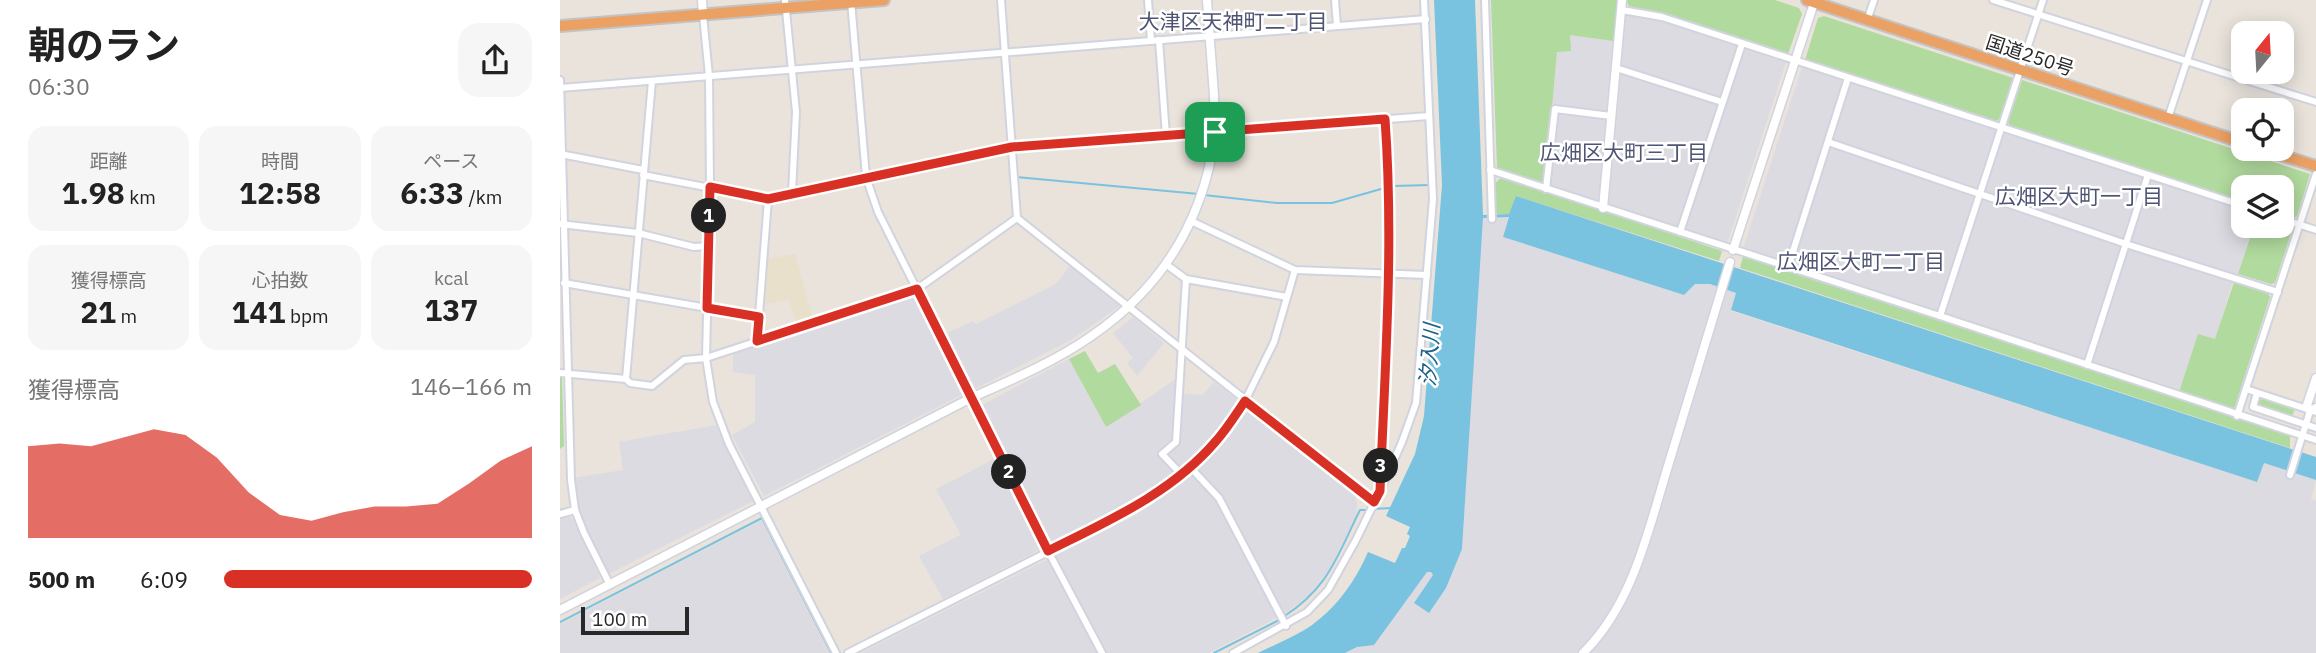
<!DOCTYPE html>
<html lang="ja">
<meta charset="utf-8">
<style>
:root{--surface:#fff;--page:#f6f6f6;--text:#222;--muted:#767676;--accent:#d93025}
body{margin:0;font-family:"IBM Plex Sans","Noto Sans JP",sans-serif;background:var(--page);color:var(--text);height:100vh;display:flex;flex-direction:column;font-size:26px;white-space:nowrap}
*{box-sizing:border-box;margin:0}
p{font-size:23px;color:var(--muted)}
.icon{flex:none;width:38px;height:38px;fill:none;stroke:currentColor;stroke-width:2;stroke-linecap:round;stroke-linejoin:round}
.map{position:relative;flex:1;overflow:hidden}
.panel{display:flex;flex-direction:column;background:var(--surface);width:560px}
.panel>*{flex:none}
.needle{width:46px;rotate:18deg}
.fabs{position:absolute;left:1671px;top:21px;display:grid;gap:14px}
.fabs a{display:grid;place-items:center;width:63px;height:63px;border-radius:14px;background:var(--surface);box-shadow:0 4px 18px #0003;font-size:35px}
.scale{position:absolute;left:21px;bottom:18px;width:108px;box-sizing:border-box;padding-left:7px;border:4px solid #282828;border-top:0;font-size:19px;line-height:24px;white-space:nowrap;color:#282828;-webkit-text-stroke:5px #fff;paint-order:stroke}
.pin{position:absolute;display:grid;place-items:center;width:60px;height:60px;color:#fff;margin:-30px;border-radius:14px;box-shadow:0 4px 10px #0006}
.km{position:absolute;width:35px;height:35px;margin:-18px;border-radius:50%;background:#222;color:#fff;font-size:19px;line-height:35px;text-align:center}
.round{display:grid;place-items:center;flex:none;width:74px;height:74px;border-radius:21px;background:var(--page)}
.summary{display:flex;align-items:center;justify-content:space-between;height:119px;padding:0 28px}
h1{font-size:38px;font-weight:700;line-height:52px}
.stats{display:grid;grid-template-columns:repeat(3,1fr);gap:10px;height:119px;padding:7px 28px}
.stats div{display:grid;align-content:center;border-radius:18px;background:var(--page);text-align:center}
.stats b{font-size:30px;font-weight:700}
.stats small{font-size:19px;font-weight:400}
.stats p{font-size:19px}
.chart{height:196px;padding:14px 28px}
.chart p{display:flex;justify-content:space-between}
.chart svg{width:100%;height:126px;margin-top:7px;fill:var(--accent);opacity:.7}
ul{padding:0 28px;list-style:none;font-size:23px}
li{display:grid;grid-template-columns:112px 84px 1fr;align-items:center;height:52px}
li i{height:18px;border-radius:9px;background:var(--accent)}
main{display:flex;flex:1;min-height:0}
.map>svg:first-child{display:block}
.industrial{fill:#dddbe2}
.education{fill:#e9e0cc}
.green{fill:#b1da9e}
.water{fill:#7ac3e0}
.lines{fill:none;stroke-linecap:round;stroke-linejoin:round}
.stream{stroke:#7ac3e0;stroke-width:2}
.street-casing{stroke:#d1d3df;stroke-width:10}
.secondary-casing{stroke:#d1d3df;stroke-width:11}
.highway-casing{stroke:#c3c3c3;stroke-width:14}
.street{stroke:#fff;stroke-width:6}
.secondary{stroke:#fff;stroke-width:8}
.highway{stroke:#eba164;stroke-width:10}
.route-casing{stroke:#fff;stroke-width:14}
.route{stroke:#d93025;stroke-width:9}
.labels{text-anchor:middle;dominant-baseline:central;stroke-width:5;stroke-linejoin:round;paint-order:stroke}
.street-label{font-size:19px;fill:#282828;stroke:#fff}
.neighbourhood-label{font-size:21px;fill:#4e5473;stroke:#fff}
.water-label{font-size:21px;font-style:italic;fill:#1c6188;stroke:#fff}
</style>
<main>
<section class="panel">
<div class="summary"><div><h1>朝のラン</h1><p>06:30</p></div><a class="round"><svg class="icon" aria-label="share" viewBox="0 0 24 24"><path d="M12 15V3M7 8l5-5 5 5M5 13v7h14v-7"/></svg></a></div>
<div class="stats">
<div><p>距離</p><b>1.98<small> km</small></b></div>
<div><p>時間</p><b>12:58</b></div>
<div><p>ペース</p><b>6:33<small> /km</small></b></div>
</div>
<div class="stats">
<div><p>獲得標高</p><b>21<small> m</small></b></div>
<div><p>心拍数</p><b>141<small> bpm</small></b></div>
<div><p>kcal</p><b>137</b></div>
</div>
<div class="chart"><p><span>獲得標高</span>146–166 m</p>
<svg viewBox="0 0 160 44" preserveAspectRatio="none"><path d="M0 44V12L10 11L20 12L30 9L40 6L50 8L60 16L70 28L80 36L90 38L100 35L110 33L120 33L130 32L140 25L150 17L160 12V44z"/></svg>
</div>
<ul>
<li><b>500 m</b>6:09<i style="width:100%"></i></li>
</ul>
</section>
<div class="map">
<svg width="1756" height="653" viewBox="0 0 1756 653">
<rect width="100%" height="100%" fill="#e9e3db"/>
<!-- industrial -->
<g class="industrial">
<polygon points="1067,15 1102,22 1226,62 1167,244 1047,205 1065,18"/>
<polygon points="1010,35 1053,41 1040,198 1036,202 985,185 997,52"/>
<polygon points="1242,67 1683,211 1684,226 1694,226 1678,274 1675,274 1655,340 1638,335 1619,392 1183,249"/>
<polygon points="949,217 943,237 1124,295 1135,284 1150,284 1176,293 1171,311 1697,482 1704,463 1756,480 1751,499 1756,501 1756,653 785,653 797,647 867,572 871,571 873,575 902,550 922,218"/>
<polygon points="510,265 560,306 511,340 413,390 385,334 413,321 416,324 496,284"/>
<polygon points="352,296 357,298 405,393 204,496 172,435 195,422 195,375 173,372 173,353"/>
<polygon points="573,317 604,343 577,376 567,363 573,358 553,333"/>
<polygon points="509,359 546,427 617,378 617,393 643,395 654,382 676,399 677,403 657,432 619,470 553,512 491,543 422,405"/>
<polygon points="683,412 694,413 795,494 797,505 796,516 770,569 749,596 724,614 649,653 301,653 576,515 641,465"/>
<polygon points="156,425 193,501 49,574 21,517 13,478 63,470 59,442"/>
<polygon points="438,457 483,546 481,549 383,599 359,556 401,535 376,489"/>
<polygon points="8,515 12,518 40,578 0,599 0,517"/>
<polygon points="202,520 269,653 0,653 0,624"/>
</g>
<!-- education -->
<polygon class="education" points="235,254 253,320 238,325 228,299 202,305 207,259"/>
<!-- green -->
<g class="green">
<polygon points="931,0 1058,0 1053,41 1010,35 1011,51 997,52 985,185 937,168"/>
<polygon points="1066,0 1215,0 1239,8 1242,14 1228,54 1108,15 1069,6"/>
<polygon points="1264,16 1453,78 1440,119 1436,121 1245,60 1258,18"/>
<polygon points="1462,80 1750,174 1737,216 1733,218 1722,214 1722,187 1684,187 1683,202 1450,126 1448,122"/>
<polygon points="942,177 1162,251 1159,261 956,196 950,214 935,214 934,184"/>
<polygon points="1722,224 1730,226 1732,230 1715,283 1711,284 1678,274 1694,226 1722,226"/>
<polygon points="1183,256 1730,434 1730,448 1180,268"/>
<polygon points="1674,282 1708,293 1710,297 1674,409 1619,392 1638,334 1655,339"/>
<polygon points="525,351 538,373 555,364 581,405 546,427 509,359"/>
<polygon points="0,377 2,378 4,446 0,449"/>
<polygon points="1702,397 1735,408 1732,417 1702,407 1698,403"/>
</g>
<!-- water -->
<path class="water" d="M874,0H915L923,215L949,214L956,196L1756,457V480L1704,463L1697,482L1171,310L1176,293L1150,284H1135L1124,295L943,237L949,217L923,218L902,549L886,588L869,613L854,603L873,575L871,572H867L814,645L797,647L785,653H698C716,644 736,636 752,625C777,607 796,580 808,552L835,563L842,548H845L850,536L847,534L850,527L826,516L855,454L864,416L882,185Z"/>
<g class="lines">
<!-- stream -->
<g class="stream">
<polyline points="438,0 442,50"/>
<polyline points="456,177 639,194"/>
<polyline points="834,186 870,185"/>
<polyline points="644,195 717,203 772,203 828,187"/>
<polyline points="812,509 831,508"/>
<path d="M723,617C769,588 777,556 800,510H807"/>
<polyline points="0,622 202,518 271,653"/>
<polyline points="654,653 719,620"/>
</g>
<!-- street casing -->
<g class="street-casing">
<g id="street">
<polyline points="225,0 236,112 232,193"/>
<polyline points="441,0 457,218 814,502"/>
<polyline points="588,0 591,41"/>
<polyline points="775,0 777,26"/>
<polyline points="925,0 932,219"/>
<polyline points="1433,0 1756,102"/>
<polyline points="291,1 306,177 318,212 488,551 542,653"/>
<polyline points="1062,10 1102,17 1684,206"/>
<polyline points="143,15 149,76 150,187 146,358 153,402 169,444 276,653"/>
<polyline points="1307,21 1314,0"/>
<polyline points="599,40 606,136"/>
<polyline points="1056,68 1162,102"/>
<polyline points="0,80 11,480 15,510 24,533 50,585"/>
<polyline points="0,88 866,19"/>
<polyline points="1608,118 1647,0"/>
<polyline points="1268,142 1566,244 1718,292"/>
<polyline points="0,154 83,170"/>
<polyline points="930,170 1380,316 1756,440"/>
<polyline points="83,175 208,199 452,147 869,116"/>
<polyline points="986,189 995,109 1051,116"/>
<polyline points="1722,219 1756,230"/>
<polyline points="631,221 735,270 867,275"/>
<polyline points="0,224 78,233 134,247 148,246"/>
<polyline points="1120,232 1182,44"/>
<polyline points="607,265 626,279 727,297"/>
<polyline points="1228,267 1288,78"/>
<polyline points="4,283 199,317"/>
<polyline points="1380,316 1483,0"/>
<polyline points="197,341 208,199"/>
<polyline points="1527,365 1588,175"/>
<polyline points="0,373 66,379 70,383 92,386 124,360 146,358 357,289 457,218"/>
<polyline points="66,379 92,81"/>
<polyline points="1686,389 1756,412"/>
<polyline points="1697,393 1693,407 1756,428"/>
<polyline points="1677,416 1756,174"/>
<polyline points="630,467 659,498 726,626"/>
<polyline points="621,474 602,454 616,442 626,279"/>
<polyline points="1730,475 1750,411"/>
<polyline points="820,488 830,186 826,119"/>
<polyline points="0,514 15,510"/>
<polyline points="288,653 569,511 630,467 657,440 685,401 714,342 735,270"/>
<polyline points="673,653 747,612 768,590 796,540 820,491 842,442 856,403 873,199 864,0"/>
</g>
</g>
<!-- secondary casing -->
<g class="secondary-casing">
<g id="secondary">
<polyline points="142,0 143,15"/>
<polyline points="1043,208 1062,0"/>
<polyline points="1173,250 1255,0"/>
<polyline points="1756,378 1747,405 1750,411 1756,408"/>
<path d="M0,610L411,398C451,380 494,362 530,337C602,288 644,220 655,134C656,122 654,108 654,96C652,64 649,32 647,0"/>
<path d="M1023,653C1073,604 1088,531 1108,466C1129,398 1149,330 1170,262"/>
</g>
</g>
<!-- highway casing -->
<g class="highway-casing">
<g id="highway">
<polyline points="1247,0 1684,143"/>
<polyline points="0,26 324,0"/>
<polyline points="1702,149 1756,166"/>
</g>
</g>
<!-- street -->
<use href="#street" class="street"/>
<!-- secondary -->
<use href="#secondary" class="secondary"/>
<!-- highway -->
<use href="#highway" class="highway"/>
</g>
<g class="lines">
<!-- route casing -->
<g class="route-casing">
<path id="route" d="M825,119C834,243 825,367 820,491L814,502L685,401C676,414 667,429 656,441C612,493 548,521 488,551L357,289L197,341L199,317L147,308L150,187L208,199L452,147Z"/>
</g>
<!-- route -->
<use href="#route" class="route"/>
</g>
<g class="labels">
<!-- street labels -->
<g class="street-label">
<text transform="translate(1470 55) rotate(18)">国道250号</text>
</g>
<!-- neighbourhood labels -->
<g class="neighbourhood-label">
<text x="673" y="21">大津区天神町二丁目</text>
<text x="1064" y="152">広畑区大町三丁目</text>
<text x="1519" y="196">広畑区大町一丁目</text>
<text x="1301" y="261">広畑区大町二丁目</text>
</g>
<!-- water labels -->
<g class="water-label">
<text transform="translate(869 355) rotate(-86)">汐入川</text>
</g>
</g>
</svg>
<div class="fabs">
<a><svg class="needle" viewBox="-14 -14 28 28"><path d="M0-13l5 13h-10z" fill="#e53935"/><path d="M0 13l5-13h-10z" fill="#767676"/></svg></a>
<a><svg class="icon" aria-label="locate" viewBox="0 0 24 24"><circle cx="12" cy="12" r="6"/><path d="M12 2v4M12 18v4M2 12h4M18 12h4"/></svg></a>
<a><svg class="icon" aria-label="layers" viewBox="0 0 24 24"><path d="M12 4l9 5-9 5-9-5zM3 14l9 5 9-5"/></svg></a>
</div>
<div class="scale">100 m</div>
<div class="pin" style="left:655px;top:132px;background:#1e9e55"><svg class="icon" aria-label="arrive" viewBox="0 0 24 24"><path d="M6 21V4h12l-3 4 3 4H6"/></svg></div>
<b class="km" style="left:149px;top:216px">1</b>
<b class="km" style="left:449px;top:472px">2</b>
<b class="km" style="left:821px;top:466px">3</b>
</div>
</main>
